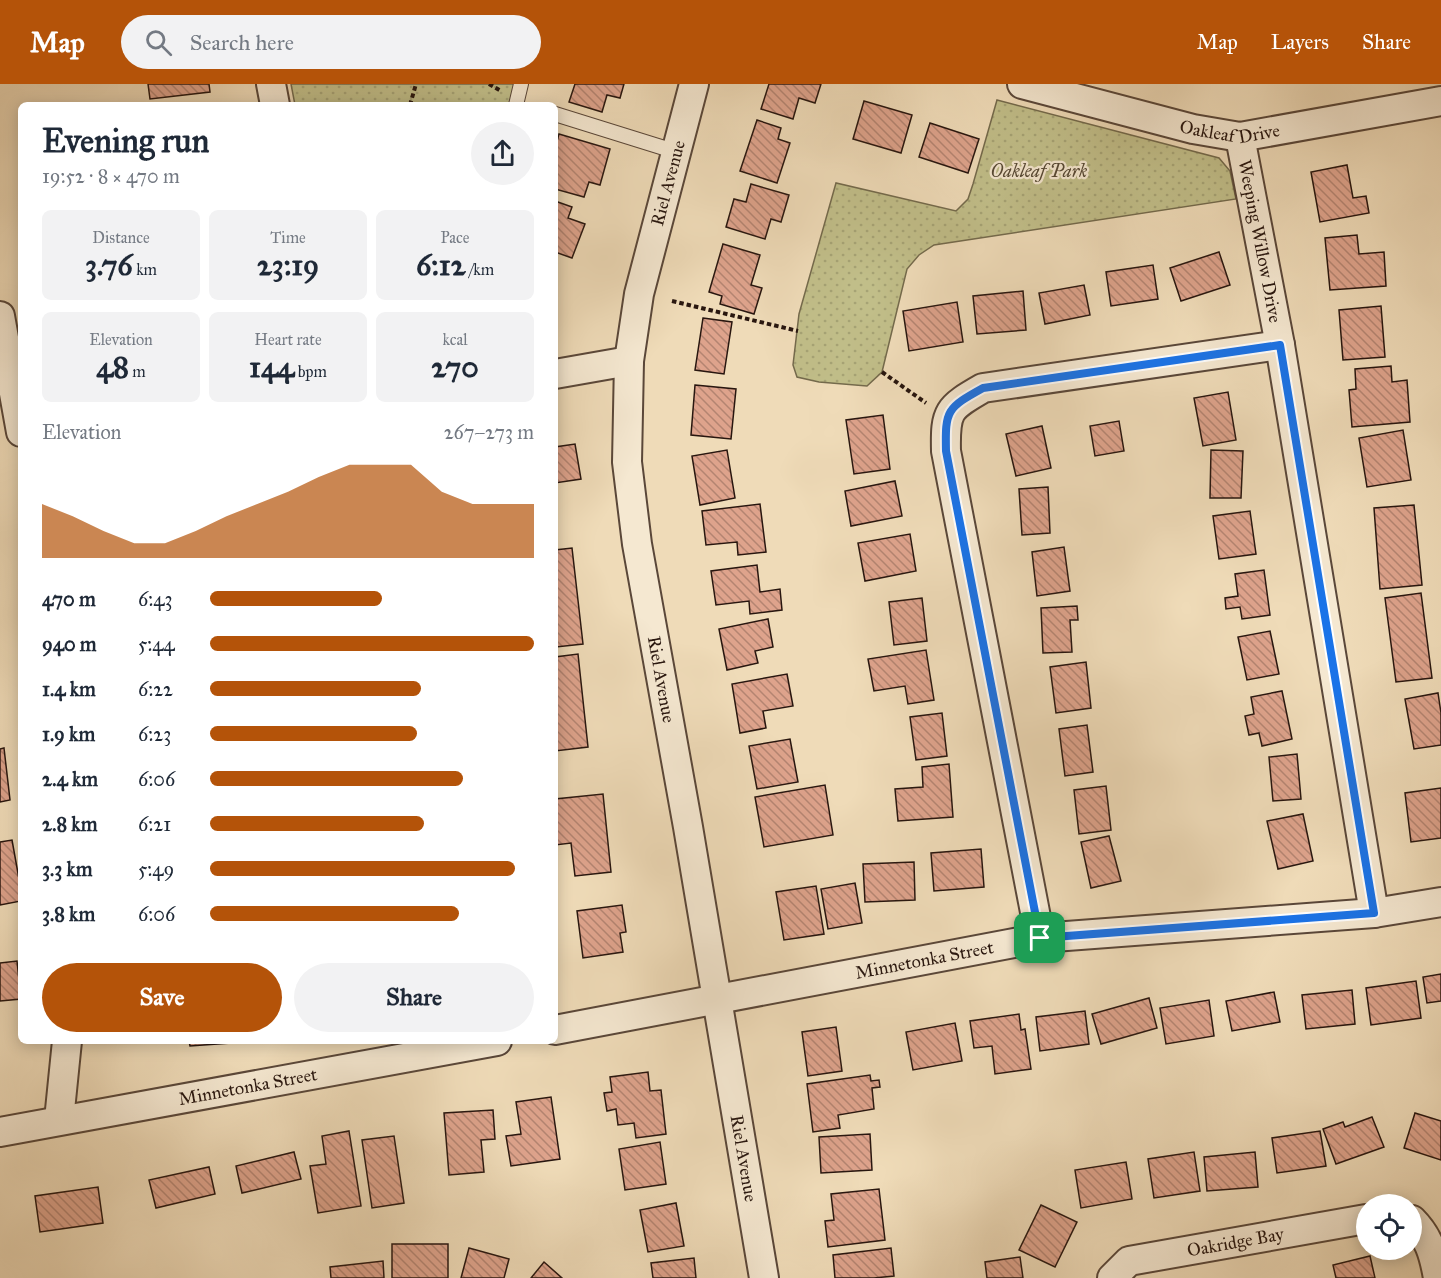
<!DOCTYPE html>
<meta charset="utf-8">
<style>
:root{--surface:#fff;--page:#f2f2f3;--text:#1f2937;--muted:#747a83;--accent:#b45309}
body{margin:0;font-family:"IM FELL Great Primer",serif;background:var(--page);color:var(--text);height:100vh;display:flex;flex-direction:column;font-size:22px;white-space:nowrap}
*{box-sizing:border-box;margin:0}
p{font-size:20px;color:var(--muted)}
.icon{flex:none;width:33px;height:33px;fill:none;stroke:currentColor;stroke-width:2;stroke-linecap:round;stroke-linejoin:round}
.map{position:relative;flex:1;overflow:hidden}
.panel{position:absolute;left:18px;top:18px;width:540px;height:942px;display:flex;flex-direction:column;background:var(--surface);border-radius:9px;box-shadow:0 3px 15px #0003}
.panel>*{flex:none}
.fabs{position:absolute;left:1356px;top:1110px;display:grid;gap:12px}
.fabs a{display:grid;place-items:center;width:66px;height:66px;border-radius:50%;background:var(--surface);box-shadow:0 3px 15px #0003;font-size:30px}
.pin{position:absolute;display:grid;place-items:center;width:51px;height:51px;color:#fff;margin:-26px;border-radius:12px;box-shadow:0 3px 9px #0006}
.round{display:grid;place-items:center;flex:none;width:63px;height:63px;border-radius:32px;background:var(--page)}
.summary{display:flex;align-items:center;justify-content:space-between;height:102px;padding:0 24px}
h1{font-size:33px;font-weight:800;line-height:45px}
.figures{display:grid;grid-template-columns:repeat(3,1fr);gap:9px;height:102px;padding:6px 24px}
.figures div{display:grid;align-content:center;border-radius:9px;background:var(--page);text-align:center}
.figures b{font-size:30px;font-weight:800}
.figures small{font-size:16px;font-weight:400}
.figures p{font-size:16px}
.chart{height:168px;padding:12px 24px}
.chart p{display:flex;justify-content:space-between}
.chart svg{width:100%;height:108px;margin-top:6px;fill:var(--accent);opacity:.7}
.button{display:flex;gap:12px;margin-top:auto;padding:12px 24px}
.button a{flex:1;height:69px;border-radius:36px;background:var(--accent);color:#fff;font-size:24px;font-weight:800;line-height:69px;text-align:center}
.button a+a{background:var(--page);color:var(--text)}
ul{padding:0 24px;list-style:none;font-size:20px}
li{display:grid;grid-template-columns:96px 72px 1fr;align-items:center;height:45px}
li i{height:15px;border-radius:8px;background:var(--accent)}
header{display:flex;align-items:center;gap:36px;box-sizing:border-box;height:84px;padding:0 30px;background:var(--accent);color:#fff}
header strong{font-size:28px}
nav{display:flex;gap:33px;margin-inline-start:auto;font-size:21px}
.search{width:420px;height:54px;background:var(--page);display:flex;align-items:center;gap:15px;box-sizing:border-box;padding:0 21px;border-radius:33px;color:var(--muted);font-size:22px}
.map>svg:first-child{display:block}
.park{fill:url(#park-dots);stroke:#746a4c;stroke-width:1.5}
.building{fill:url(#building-back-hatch);stroke:#28160f;stroke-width:1.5}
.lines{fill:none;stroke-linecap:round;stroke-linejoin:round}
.lane-casing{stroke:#5a4739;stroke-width:16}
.street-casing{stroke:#5a4739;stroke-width:32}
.path{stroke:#28160f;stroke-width:4;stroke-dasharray:4.5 3;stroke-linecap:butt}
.lane{stroke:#f5e8d1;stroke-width:14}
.street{stroke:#f5e8d1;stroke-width:28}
.route-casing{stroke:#fff;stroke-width:12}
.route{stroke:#1a73e8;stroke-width:8}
.labels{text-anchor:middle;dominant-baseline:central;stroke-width:4.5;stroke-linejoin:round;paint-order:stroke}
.street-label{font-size:18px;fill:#28160f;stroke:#f5e8d1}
.park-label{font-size:18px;font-style:italic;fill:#564834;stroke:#f5e8d1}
</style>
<header>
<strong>Map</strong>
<div class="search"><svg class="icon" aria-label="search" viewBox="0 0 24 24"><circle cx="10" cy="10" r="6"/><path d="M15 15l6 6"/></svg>Search here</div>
<nav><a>Map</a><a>Layers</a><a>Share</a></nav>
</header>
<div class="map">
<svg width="1441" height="1194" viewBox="0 0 1441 1194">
<defs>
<pattern id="park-dots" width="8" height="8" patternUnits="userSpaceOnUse" patternTransform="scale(1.5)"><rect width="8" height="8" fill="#c1be89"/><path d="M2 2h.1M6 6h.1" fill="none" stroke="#a6a375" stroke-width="1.8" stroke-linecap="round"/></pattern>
<pattern id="building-back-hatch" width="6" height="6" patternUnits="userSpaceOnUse" patternTransform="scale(1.5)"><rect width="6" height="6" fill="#dea38c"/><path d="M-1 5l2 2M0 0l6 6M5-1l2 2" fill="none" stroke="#b48471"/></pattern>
</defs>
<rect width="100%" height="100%" fill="#efdbb8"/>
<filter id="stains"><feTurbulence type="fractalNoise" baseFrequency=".00333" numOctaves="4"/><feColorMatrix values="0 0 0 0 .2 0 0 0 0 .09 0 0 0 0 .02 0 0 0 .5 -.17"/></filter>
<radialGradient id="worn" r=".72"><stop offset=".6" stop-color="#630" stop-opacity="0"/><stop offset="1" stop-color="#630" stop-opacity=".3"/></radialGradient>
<!-- park -->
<g class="park">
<polygon points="291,0 517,0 511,21 295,21"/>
<polygon points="997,16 1219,74 1230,87 1236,115 934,161 919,171 907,185 882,288 867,302 819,298 797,293 793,281 799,230 836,99 956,127 968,115 973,100"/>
</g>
<!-- building -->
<g class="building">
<polygon points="148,0 209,0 210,8 150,15"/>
<polygon points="575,0 624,0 620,14 607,11 602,28 569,18"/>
<polygon points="769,0 821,0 815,19 799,14 793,35 761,25"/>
<polygon points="864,17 912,31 901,69 853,55"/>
<polygon points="757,36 781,44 778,55 790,59 777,99 740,87"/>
<polygon points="930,39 979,55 968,89 919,73"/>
<polygon points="559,50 610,65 600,101 589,98 584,113 555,105 555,64"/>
<polygon points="1347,81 1353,114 1366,112 1369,129 1320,138 1311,88"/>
<polygon points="751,100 789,111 781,138 771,135 765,155 726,143 734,115 746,118"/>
<polygon points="555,117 572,123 568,134 585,140 572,174 555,168"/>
<polygon points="1357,151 1359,170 1384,168 1386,202 1330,206 1325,154"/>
<polygon points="723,160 760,171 751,201 762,204 754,230 720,220 722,212 709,208"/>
<polygon points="1219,168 1230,201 1181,217 1170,184"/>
<polygon points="1153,181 1158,215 1111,222 1106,188"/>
<polygon points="1084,201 1090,231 1045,240 1039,209"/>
<polygon points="1023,207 1026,246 977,250 973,212"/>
<polygon points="957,218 963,258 909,267 903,227"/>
<polygon points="1381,222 1385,273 1343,276 1339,226"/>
<polygon points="703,234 732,238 724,290 695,286"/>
<polygon points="1391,282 1392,298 1407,296 1410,338 1352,343 1349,306 1356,305 1355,285"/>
<polygon points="695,301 736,305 731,355 691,351"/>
<polygon points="1228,308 1236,356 1203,362 1194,314"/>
<polygon points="883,331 890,385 854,390 846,336"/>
<polygon points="1119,337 1124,367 1095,372 1090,342"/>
<polygon points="1042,342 1051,384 1016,392 1006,350"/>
<polygon points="1403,346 1411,396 1367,403 1359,354"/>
<polygon points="575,360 581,395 555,399 555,363"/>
<polygon points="727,366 735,414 700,421 692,372"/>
<polygon points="1211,366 1243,367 1241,414 1210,414"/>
<polygon points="895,397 902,432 851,442 845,407"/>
<polygon points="1048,403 1050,449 1022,451 1019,405"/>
<polygon points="760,420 766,468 738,471 737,458 706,461 702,427"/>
<polygon points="1414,421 1422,501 1380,505 1374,424"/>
<polygon points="1250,427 1256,470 1219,475 1213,432"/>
<polygon points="910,450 916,487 865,497 858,459"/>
<polygon points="1064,463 1070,507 1037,512 1032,468"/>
<polygon points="572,464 583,560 556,563 555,466"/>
<polygon points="757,481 760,508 780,505 782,526 750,530 749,517 716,521 711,487"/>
<polygon points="1264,486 1270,531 1242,535 1240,523 1226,525 1225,514 1238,512 1235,490"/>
<polygon points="1421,509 1432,594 1396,598 1385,514"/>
<polygon points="922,514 927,557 894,561 889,518"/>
<polygon points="1077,522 1078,536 1070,536 1072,568 1043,569 1041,524"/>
<polygon points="768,535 773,563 755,567 758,579 727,586 719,545"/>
<polygon points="1270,547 1279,590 1247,596 1238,553"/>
<polygon points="926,566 934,616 908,620 905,602 874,607 868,575"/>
<polygon points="578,570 588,663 555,667 555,573"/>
<polygon points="1086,578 1091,624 1056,629 1050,583"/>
<polygon points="787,590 793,622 763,627 766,644 740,649 732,600"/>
<polygon points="1282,607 1292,655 1262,662 1259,649 1249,651 1245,632 1254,630 1251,613"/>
<polygon points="1438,609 1441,629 1441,661 1414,665 1405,615"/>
<polygon points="942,629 947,672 916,676 910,633"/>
<polygon points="1087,641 1093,688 1065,692 1059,645"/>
<polygon points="790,655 798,698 757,705 749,662"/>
<polygon points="4,664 10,716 0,718 0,665"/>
<polygon points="1297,670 1301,715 1273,717 1269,673"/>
<polygon points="949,680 953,733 898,737 895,705 923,703 922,683"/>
<polygon points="825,701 833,751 764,763 755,713"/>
<polygon points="1106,702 1111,746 1079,750 1074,706"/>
<polygon points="1441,704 1441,754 1411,758 1405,709"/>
<polygon points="603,710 611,788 575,792 571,759 555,761 555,715"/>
<polygon points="1303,730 1313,777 1278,785 1267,737"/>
<polygon points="1109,752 1121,797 1091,804 1081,758"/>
<polygon points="12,756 21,806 21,817 0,821 0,758"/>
<polygon points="981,765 984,803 934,807 931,769"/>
<polygon points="914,778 915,816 865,818 863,780"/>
<polygon points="855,799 862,839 828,845 821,805"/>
<polygon points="816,802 824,850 784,856 776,808"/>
<polygon points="622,821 626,848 620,849 623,868 583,874 577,827"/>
<polygon points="17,877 21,915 0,917 0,879"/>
<polygon points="1441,890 1441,917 1427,919 1423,893"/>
<polygon points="1416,897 1421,934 1371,941 1366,904"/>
<polygon points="1352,906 1355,940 1306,945 1302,911"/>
<polygon points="1274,908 1280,938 1232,947 1226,917"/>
<polygon points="1149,914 1157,944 1101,960 1092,930"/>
<polygon points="1209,916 1214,952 1166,960 1160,924"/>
<polygon points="1085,927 1089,960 1040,967 1036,933"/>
<polygon points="1019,930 1021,946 1025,945 1031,985 995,990 992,962 974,964 970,937"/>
<polygon points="955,939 962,977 913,986 906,948"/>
<polygon points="836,943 842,987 808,992 802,948"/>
<polygon points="189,957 231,957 231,959 190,962"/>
<polygon points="648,988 650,1007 661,1006 666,1050 636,1054 634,1039 618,1041 616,1025 607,1027 604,1009 612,1008 610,993"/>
<polygon points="870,991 871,997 879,996 880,1003 872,1004 874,1025 838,1031 840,1044 813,1048 807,1000"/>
<polygon points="551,1013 560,1075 511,1082 506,1052 521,1050 516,1018"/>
<polygon points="493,1026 495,1055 481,1056 484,1088 449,1091 444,1029"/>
<polygon points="1415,1029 1441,1037 1441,1076 1404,1064"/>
<polygon points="1372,1033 1384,1063 1336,1080 1323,1045 1343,1038 1345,1043"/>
<polygon points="349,1047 361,1122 318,1129 310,1082 326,1080 322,1052"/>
<polygon points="1320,1047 1326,1082 1277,1089 1272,1054"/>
<polygon points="870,1050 872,1086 821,1089 819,1053"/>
<polygon points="394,1052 404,1119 372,1124 362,1056"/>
<polygon points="660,1058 666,1100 625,1106 619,1065"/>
<polygon points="294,1068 301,1095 242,1109 236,1082"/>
<polygon points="1194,1068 1200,1107 1154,1114 1148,1075"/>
<polygon points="1255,1068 1258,1103 1207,1107 1204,1073"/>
<polygon points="1126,1078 1132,1115 1081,1124 1075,1086"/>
<polygon points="209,1083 215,1110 156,1124 149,1096"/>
<polygon points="98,1103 103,1139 40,1148 35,1112"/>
<polygon points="879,1105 885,1156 828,1163 825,1137 834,1136 831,1110"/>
<polygon points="676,1119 684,1162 648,1168 640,1126"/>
<polygon points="1041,1121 1077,1138 1055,1183 1019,1166"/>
<rect x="392" y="1160" width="56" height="34"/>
<polygon points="469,1164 509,1175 504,1194 461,1194"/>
<polygon points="891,1164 894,1192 874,1194 835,1194 833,1171"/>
<polygon points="1370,1172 1375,1194 1336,1194 1333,1181"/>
<polygon points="1020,1173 1023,1194 987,1194 985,1178"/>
<polygon points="694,1174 696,1194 653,1194 651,1179"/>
<polygon points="383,1177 384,1194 331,1194 330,1183"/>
<polygon points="544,1178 562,1194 531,1194"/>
</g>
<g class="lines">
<!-- lane casing -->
<g class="lane-casing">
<g id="lane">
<polyline points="516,21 521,0"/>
<polyline points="555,30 677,68"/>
</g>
</g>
<!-- street casing -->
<g class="street-casing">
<g id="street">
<polyline points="271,0 275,21"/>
<path id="s1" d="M694,0L639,210L629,277L627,378L637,460L688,743L764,1194"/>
<path id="s2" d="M1022,0L1193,45L1240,53L1441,17"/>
<path id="s3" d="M1240,53L1280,261L1374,829"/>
<polyline points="0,232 21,348"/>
<polyline points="555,290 629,277"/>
<path d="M1040,854L946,367C945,327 948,324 983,304L1280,261"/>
<path id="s4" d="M555,946L1040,854L1374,829L1441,818"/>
<polyline points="59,1036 67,957"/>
<path id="s5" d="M0,1048L497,957"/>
<path d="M1412,1136C1429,1153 1434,1171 1438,1194"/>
<path id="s6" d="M1112,1194L1129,1177L1366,1135"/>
</g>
</g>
<!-- path -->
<g class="path">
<polyline points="489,0 501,7"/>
<polyline points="410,21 416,0"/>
<polyline points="672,217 798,247"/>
<polyline points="882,288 926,319"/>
</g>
<!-- lane -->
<use href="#lane" class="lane"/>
<!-- street -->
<use href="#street" class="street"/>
</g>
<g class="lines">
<!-- route casing -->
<g class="route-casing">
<path id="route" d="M1280,261L1374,829L1040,854L946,367C945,326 947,324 983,304Z"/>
</g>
<!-- route -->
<use href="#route" class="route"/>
</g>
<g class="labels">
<!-- street labels -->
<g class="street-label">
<text stroke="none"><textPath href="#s2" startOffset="214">Oakleaf Drive</textPath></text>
<text transform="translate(668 99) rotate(-75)">Riel Avenue</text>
<text stroke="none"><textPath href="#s3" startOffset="106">Weeping Willow Drive</textPath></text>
<text stroke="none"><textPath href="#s1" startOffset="606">Riel Avenue</textPath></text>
<text stroke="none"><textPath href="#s4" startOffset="376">Minnetonka Street</textPath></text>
<text stroke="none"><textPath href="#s5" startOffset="252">Minnetonka Street</textPath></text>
<text stroke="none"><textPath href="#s1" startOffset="1092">Riel Avenue</textPath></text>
<text stroke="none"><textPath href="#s6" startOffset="132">Oakridge Bay</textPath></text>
</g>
<!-- park labels -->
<g class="park-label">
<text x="1039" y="87">Oakleaf Park</text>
</g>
</g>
<rect width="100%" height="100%" filter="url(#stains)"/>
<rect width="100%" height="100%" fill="url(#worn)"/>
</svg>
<div class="fabs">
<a><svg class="icon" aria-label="locate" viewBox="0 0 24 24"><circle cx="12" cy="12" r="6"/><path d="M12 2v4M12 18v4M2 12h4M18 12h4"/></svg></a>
</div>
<div class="pin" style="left:1040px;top:854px;background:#1e9e55"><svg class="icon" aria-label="arrive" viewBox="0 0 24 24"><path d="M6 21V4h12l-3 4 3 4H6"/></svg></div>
<section class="panel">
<div class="summary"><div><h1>Evening run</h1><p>19:52 · 8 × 470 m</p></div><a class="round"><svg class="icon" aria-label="share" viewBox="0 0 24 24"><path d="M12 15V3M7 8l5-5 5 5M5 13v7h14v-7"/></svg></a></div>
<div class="figures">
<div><p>Distance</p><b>3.76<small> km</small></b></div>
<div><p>Time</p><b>23:19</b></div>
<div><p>Pace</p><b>6:12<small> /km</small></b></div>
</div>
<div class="figures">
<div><p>Elevation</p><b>48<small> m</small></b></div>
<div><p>Heart rate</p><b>144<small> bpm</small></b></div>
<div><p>kcal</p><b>270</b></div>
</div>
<div class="chart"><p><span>Elevation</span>267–273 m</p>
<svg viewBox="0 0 160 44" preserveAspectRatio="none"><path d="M0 44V22L10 27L20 33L30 38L40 38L50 33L60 27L70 22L80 17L90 11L100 6L110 6L120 6L130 17L140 22L150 22L160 22V44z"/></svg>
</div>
<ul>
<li><b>470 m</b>6:43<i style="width:53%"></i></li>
<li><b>940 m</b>5:44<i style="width:100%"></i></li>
<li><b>1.4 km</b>6:22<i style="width:65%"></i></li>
<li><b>1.9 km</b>6:23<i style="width:64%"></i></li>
<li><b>2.4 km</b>6:06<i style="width:78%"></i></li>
<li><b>2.8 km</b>6:21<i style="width:66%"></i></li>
<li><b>3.3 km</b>5:49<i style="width:94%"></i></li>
<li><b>3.8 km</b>6:06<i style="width:77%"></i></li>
</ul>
<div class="button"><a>Save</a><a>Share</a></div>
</section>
</div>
